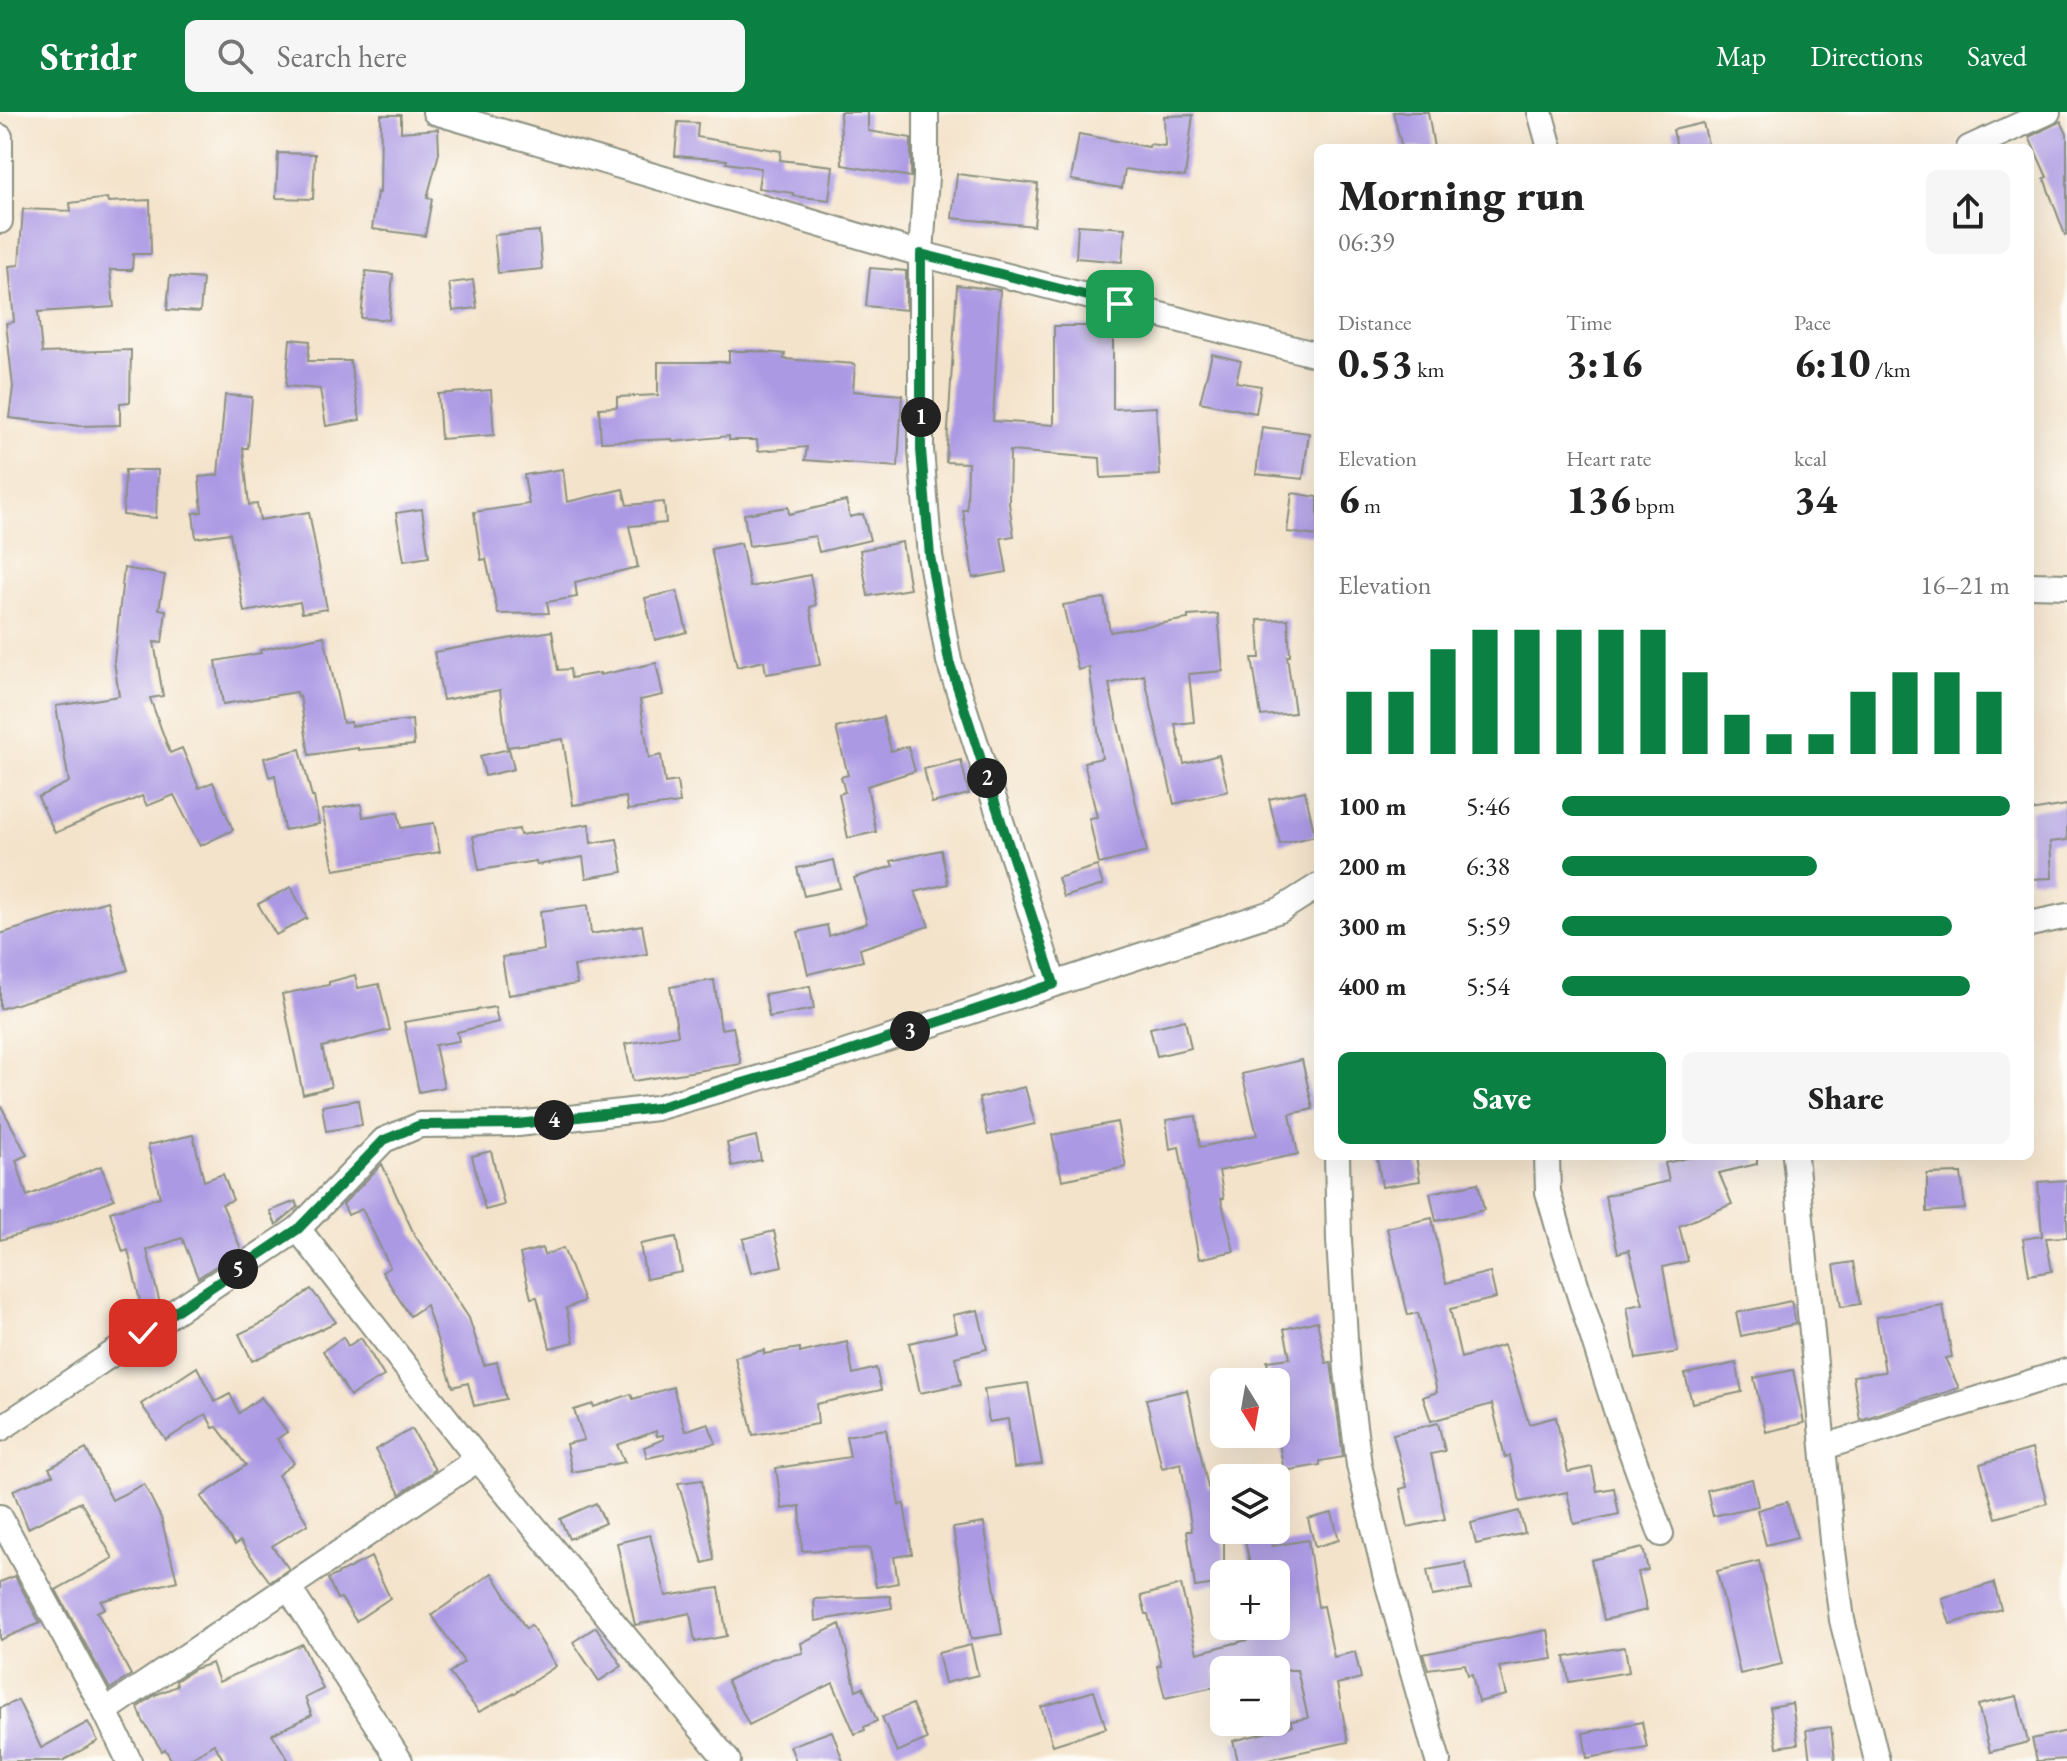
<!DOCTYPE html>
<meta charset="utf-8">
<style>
:root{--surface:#fff;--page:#f6f6f6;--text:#222;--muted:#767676;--accent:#0b8043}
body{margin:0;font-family:"EB Garamond",serif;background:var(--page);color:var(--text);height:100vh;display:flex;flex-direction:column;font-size:30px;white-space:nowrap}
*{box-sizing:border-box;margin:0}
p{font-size:26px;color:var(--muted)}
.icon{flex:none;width:44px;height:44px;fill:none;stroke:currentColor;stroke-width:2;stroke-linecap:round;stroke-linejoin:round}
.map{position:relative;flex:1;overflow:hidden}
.details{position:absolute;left:1314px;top:32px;width:720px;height:1016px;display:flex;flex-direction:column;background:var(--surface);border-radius:12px;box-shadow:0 8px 32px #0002}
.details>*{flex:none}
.needle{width:52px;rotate:169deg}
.fabs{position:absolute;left:1210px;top:1256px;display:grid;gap:16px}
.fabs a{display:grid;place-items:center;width:80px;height:80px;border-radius:12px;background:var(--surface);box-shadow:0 8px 32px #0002;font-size:40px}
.pin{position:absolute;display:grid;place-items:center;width:68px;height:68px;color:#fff;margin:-34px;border-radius:16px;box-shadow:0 4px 12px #0006}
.km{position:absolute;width:40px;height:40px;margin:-20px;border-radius:50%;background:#222;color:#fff;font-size:22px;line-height:40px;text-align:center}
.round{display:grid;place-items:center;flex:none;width:84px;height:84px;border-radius:12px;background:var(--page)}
.overview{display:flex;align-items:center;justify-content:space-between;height:136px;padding:0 24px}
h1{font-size:44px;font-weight:800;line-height:60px}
.figures{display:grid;grid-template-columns:repeat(3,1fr);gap:12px;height:136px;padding:8px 24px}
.figures div{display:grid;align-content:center}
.figures b{font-size:40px;font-weight:800}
.figures small{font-size:22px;font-weight:400}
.figures p{font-size:22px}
.chart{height:224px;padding:16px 24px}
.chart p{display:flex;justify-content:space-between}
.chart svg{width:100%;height:144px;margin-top:8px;stroke:var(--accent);stroke-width:6}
.action{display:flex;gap:16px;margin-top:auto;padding:16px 24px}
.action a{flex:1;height:92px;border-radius:12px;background:var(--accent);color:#fff;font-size:32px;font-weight:800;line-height:92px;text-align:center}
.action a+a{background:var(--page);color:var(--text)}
ul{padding:0 24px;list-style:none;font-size:26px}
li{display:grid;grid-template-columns:128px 96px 1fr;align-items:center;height:60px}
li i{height:20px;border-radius:10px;background:var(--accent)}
header{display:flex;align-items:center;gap:48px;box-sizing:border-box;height:112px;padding:0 40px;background:var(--accent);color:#fff}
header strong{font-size:38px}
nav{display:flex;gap:44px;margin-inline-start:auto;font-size:28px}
.search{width:560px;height:72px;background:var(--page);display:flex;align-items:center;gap:20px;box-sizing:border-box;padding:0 28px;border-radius:12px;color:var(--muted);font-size:30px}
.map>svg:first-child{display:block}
.building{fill:#ac99e4}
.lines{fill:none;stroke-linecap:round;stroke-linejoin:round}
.minor-casing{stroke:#8a9080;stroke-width:28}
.minor{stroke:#fff;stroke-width:24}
.route-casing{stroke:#fff;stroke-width:16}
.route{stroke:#0b8043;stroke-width:10}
</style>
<header>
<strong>Stridr</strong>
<div class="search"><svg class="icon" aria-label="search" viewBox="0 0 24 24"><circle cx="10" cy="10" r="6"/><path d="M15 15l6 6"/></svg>Search here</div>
<nav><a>Map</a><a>Directions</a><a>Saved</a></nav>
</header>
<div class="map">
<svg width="2067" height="1649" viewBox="0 0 2067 1649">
<rect width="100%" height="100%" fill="#fdfcf7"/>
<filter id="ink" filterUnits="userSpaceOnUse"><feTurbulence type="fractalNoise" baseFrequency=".0125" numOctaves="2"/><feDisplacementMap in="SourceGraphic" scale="16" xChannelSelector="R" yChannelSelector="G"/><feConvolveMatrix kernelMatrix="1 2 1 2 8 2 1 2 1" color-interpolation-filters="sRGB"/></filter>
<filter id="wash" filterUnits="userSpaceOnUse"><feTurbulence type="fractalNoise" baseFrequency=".006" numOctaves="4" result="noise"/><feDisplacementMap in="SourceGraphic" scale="32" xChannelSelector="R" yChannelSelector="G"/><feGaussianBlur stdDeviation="1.8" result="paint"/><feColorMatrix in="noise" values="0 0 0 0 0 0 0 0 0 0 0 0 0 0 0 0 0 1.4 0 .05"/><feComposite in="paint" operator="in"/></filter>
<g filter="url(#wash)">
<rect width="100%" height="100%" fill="#f4e3cb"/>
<g id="blocks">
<!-- building -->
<g class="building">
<polygon points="840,0 868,0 868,19 911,26 911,65 842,53"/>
<polygon points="1393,0 1428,0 1434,36 1402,36"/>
<polygon points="381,3 401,3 401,20 438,17 439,41 427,86 432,87 425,124 372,117 377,80 380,81"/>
<polygon points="1193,3 1185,65 1125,57 1122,76 1071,68 1079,22 1149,35 1150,32 1165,34 1164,4"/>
<polygon points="2061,9 2067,22 2067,122 2065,123 2044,66 2047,65 2029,25"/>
<polygon points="678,10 698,11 697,25 781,39 780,48 833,54 829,88 793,84 793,81 758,76 761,56 726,51 727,48 675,44"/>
<polygon points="1703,11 1708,32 1677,36 1673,18"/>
<polygon points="278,41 315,42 313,87 276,86"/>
<polygon points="957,62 1038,72 1034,114 952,106"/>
<polygon points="107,86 108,90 150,88 151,142 133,142 132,158 110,158 114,195 38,200 42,241 131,238 130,290 120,291 120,313 80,314 9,306 13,275 6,211 14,210 9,154 19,153 23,97 71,99 70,91"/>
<polygon points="1078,113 1125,116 1122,150 1076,146"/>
<polygon points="539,119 542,157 498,161 494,123"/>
<polygon points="870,156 906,159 906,198 866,194"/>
<polygon points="366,159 393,162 389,208 361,206"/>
<polygon points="170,164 203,167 200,200 167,198"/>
<polygon points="473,168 477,196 453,199 449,171"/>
<polygon points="957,173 1000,178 993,309 1054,313 1054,214 1113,214 1113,297 1156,295 1160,363 1101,366 1100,346 1010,339 1009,391 1014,424 1001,426 1007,460 973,466 963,398 967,398 968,351 946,350"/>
<polygon points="290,227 310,229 308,249 350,249 360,308 326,314 320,277 286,274"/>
<polygon points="729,239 753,239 785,242 784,247 855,252 853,279 902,283 898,355 805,348 807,335 758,339 757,328 729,328 729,324 673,330 672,327 601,330 599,296 617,295 617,285 658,283 658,250 729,250"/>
<polygon points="1212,242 1241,249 1236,270 1261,274 1256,301 1200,290"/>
<polygon points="491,278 494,323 441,327 438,282"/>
<polygon points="225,283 252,285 248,336 243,336 249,393 257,392 260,408 309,400 327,497 302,501 300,490 244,500 230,421 196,426 193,401 202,400 199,365 218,363"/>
<polygon points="1262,315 1309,321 1303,367 1256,362"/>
<polygon points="563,357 567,390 623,377 627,393 664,390 666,411 629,414 638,455 575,470 577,485 547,490 549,501 498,502 486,447 481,448 474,400 529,392 524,363"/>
<polygon points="125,358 158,358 156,406 123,403"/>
<polygon points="1292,381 1318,385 1318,424 1287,420"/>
<polygon points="846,389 850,405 863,402 870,428 819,440 815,424 749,434 744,402 788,395 789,402"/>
<polygon points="422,397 429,445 404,449 396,401"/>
<polygon points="902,430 910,477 868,484 860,438"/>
<polygon points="741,431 750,475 810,463 816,493 810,495 820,553 766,562 764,549 737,555 711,437"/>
<polygon points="124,456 165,463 159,497 166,498 162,531 154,530 163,584 150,586 170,641 182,636 199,676 213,670 233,718 200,734 174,683 147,694 142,684 55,721 38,685 69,670 56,594 119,584 114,549"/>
<polygon points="677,479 687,520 655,528 645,486"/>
<polygon points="1104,486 1110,520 1188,507 1188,504 1218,502 1223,559 1189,562 1194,610 1175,612 1184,652 1219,643 1228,679 1174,692 1144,563 1109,572 1147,740 1099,752 1089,706 1097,705 1084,650 1102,646 1089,555 1078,558 1063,493"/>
<polygon points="1288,507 1290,544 1287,544 1295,601 1261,604 1252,546 1260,546 1258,508"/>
<polygon points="552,519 558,558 570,557 571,566 600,561 600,563 656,551 663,583 640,588 649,646 661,643 665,671 677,669 680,691 628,698 626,685 573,693 563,627 507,635 500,578 443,588 434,540"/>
<polygon points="324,524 343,611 351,610 351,614 412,608 414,633 358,638 358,636 309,643 300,584 298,585 297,580 223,592 216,549 261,541 260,538"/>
<polygon points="883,605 891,639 908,634 915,659 867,674 876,720 848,726 839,682 845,680 841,665 848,663 836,616"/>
<polygon points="300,637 312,685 314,685 319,712 284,718 275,663 269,665 264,646"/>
<polygon points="509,637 514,657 485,664 480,644"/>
<polygon points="961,648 969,682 932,691 924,657"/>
<polygon points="1305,679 1315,724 1280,732 1269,687"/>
<polygon points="361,692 363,705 398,700 401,716 434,711 440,740 334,758 322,698"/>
<polygon points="2067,693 2067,728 2050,730 2052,766 2030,767 2030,699"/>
<polygon points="589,712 591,731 617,727 623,760 586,766 583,745 537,753 536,749 479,758 473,724 519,717 520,723"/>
<polygon points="941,738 948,772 915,780 929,814 860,837 863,849 808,862 798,820 827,813 829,824 867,811 854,766 893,754 891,749"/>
<polygon points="834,748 840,776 804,784 797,756"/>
<polygon points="1097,754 1103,773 1064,785 1058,766"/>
<polygon points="291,775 307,806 276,823 258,792"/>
<polygon points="107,789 128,858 0,897 0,822"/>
<polygon points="588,793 591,822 642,813 647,842 574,854 577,872 508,883 502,845 544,838 540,799"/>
<polygon points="355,863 358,876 379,872 390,918 322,935 331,975 303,982 282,882 329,873 329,870"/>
<polygon points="714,868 721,917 733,915 741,952 633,969 625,932 678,923 670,875"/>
<polygon points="810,874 814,897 769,905 765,882"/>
<polygon points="495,895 498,910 457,920 459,929 435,933 444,975 419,980 404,910"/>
<polygon points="1185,908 1191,936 1157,944 1150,916"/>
<polygon points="1302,948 1313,997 1290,1002 1298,1042 1219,1059 1224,1086 1221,1087 1234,1139 1199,1147 1179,1035 1170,1037 1166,1008 1196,1004 1200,1035 1257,1023 1242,962"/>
<polygon points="1025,975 1035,1012 988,1023 979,986"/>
<polygon points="358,988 362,1013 326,1019 322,994"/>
<polygon points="0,992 27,1043 16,1048 27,1084 101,1054 114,1087 49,1114 0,1128"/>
<polygon points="1117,1010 1126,1055 1062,1068 1052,1023"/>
<polygon points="193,1023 204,1069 223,1062 233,1088 222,1092 241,1137 198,1166 182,1126 147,1138 160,1192 143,1202 128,1138 123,1140 110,1100 160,1085 148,1033"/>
<polygon points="756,1024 761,1048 732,1054 727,1031"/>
<polygon points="491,1039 504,1093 485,1098 472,1044"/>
<polygon points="1377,1044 1416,1044 1420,1069 1382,1075"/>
<polygon points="1696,1044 1757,1044 1757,1052 1719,1061 1732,1092 1679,1114 1688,1149 1663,1155 1678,1240 1636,1247 1627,1195 1643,1192 1629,1138 1618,1141 1605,1084 1669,1069 1665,1051"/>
<polygon points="382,1052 414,1122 469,1206 484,1253 497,1250 506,1287 474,1294 468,1271 453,1275 426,1193 410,1204 382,1160 390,1155 362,1097 348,1103 343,1092"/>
<polygon points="1961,1061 1965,1097 1927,1100 1927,1062"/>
<polygon points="2067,1068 2067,1125 2046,1126 2052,1159 2029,1163 2023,1127 2042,1124 2038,1070"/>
<polygon points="1478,1071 1484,1098 1436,1109 1430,1081"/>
<polygon points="296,1089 298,1095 276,1113 270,1099"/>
<polygon points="1432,1106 1446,1171 1490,1160 1496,1186 1450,1197 1461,1246 1504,1233 1529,1312 1556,1305 1568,1360 1592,1355 1597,1379 1614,1376 1619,1402 1574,1412 1567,1380 1520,1390 1510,1344 1505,1345 1492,1292 1431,1309 1423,1285 1437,1280 1418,1201 1408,1203 1387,1116"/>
<polygon points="774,1119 782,1154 751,1161 743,1127"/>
<polygon points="676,1125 682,1160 646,1167 640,1132"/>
<polygon points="542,1136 544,1143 563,1136 584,1189 566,1196 574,1230 550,1236 537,1185 531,1186 520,1142"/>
<polygon points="1853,1150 1860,1192 1841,1195 1834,1153"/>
<polygon points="311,1177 336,1210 252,1249 239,1222 271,1207"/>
<polygon points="1791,1189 1796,1212 1741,1224 1736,1201"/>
<polygon points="1943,1194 1952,1245 1945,1246 1959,1276 1860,1308 1853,1264 1885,1260 1876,1205"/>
<polygon points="978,1198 987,1237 955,1245 961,1272 920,1281 909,1231 957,1220 953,1203"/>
<polygon points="1317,1209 1326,1251 1331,1250 1343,1345 1320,1349 1320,1353 1284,1359 1276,1314 1276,1270 1270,1270 1267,1249 1290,1246 1284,1217"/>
<polygon points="343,1225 348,1234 361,1226 384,1264 350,1284 323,1239"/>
<polygon points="847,1230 853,1262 876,1256 881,1278 816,1292 818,1312 753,1323 735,1245 764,1238 764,1242 800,1236 800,1241"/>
<polygon points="1736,1251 1742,1280 1692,1291 1685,1262"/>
<polygon points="197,1255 215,1290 230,1282 239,1301 261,1285 287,1320 277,1327 294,1351 278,1363 308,1412 272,1434 289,1457 270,1470 240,1429 235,1433 201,1385 246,1353 217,1315 213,1316 206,1302 166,1328 141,1292"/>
<polygon points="1793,1258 1804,1311 1766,1320 1754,1266"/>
<polygon points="1028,1271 1042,1352 1014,1356 1008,1307 989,1310 984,1277"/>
<polygon points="673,1275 685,1319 708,1311 716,1331 647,1346 644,1335 664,1327 663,1323 657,1324 656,1319 617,1333 625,1350 572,1360 566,1332 584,1328 574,1298 593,1292 594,1295 631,1282 633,1287"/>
<polygon points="1187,1278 1208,1376 1212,1375 1217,1410 1224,1409 1224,1471 1195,1475 1187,1419 1192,1419 1181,1351 1162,1356 1146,1287"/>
<polygon points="1438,1311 1445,1339 1431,1342 1445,1407 1408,1415 1400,1377 1407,1375 1393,1322"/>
<polygon points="412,1317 435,1358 400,1382 375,1338"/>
<polygon points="886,1317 899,1393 904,1392 912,1442 894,1445 898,1471 876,1475 870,1436 802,1439 800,1394 782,1397 776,1356 850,1345 846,1324"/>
<polygon points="86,1337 112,1388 144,1372 161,1406 177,1469 101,1489 105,1496 97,1500 131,1563 110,1577 56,1478 113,1446 81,1390 28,1416 13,1378 53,1363 49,1356"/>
<polygon points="2032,1337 2047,1391 1996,1406 1980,1352"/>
<polygon points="1752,1367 1758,1394 1713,1404 1707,1378"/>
<polygon points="702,1368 714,1448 703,1451 678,1371"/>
<polygon points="1787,1390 1797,1425 1766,1433 1757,1398"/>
<polygon points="596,1391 605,1411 569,1427 560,1407"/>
<polygon points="1519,1399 1525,1421 1476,1432 1471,1411"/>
<polygon points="1332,1401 1339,1428 1315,1435 1308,1407"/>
<polygon points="984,1411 1002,1522 971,1527 953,1416"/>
<polygon points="650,1423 666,1484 719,1476 727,1524 695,1530 690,1501 635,1513 617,1431"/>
<polygon points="1269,1423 1272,1434 1308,1428 1318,1495 1323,1494 1334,1545 1355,1540 1361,1566 1337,1572 1348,1630 1259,1649 1238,1649 1233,1629 1292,1614 1291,1609 1308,1606 1297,1558 1215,1558 1219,1574 1165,1586 1157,1554 1161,1553 1148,1502 1146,1502 1141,1484 1181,1473 1197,1541 1266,1523 1264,1514 1276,1514 1276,1462 1252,1462 1245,1429"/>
<polygon points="1643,1436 1648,1458 1638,1460 1647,1498 1604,1508 1591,1448"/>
<polygon points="371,1445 390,1486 356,1509 341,1486 337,1487 328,1467"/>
<polygon points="1759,1449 1782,1552 1740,1562 1717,1459"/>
<polygon points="1466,1451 1471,1478 1432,1484 1427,1458"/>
<polygon points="492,1461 526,1517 531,1513 556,1554 515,1581 479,1600 449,1561 464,1550 432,1503"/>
<polygon points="15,1464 40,1511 0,1528 0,1470"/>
<polygon points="1994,1471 2001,1497 1950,1512 1942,1486"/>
<polygon points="890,1484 892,1496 815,1509 814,1487"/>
<polygon points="840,1512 856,1578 863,1575 877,1609 864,1615 865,1618 855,1622 833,1571 749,1613 727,1569 771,1547 803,1541 801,1531"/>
<polygon points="596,1515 622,1554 599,1569 573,1530"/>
<polygon points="1548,1518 1553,1547 1499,1555 1506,1583 1478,1590 1472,1562 1468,1563 1465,1552 1428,1557 1423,1542"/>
<polygon points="302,1532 323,1577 305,1586 312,1603 272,1622 289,1649 224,1649 214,1632 186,1649 172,1649 165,1637 162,1639 143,1609 138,1595 155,1583 177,1574 176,1569 194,1557 212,1551 219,1570"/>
<polygon points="971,1533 978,1563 945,1571 938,1541"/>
<polygon points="1625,1535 1629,1560 1569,1570 1565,1545"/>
<polygon points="1094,1579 1106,1616 1053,1633 1041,1595"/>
<polygon points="2017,1584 2028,1630 1990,1640 1978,1593"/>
<polygon points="18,1588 41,1636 88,1610 98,1629 62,1649 0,1649 0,1596"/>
<polygon points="1792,1591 1798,1632 1777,1635 1770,1595"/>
<polygon points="912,1592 927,1627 897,1640 882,1605"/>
<polygon points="1642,1610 1647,1636 1587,1646 1583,1621"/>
<polygon points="1831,1615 1835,1649 1810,1649 1806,1618"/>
<polygon points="832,1619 843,1649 796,1649 790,1634"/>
<polygon points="2067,1619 2067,1647 2037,1649 2032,1627"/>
</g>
</g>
</g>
<g filter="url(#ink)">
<use href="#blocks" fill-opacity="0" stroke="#8a9080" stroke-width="2"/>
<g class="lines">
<!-- minor casing -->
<g class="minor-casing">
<g id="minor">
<polyline points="435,0 921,142 1318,243"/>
<polyline points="926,0 926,64 921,142 921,338 930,444 949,549 1054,872"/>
<polyline points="1540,0 1550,36"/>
<polyline points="0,25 0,109"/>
<polyline points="1969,36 2048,0"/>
<polyline points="2030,473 2067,474"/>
<polyline points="2030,812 2067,804"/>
<polyline points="1337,1044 1339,1128 1347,1259 1359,1353 1386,1466 1438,1649"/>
<polyline points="1547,1044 1548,1080 1561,1125 1616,1298 1661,1422"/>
<polyline points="1795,1044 1833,1439 1842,1508 1877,1649"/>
<polyline points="298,1117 478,1347 728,1649"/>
<polyline points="0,1317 298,1117 384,1028 420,1013 518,1012 656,996 829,946 1280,798 1318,774"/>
<polyline points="1824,1335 2067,1259"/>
<polyline points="0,1405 105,1599 129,1649"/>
<polyline points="288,1475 400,1649"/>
<polyline points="105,1599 478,1347"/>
</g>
</g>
<!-- minor -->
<use href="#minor" class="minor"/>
</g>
</g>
<g class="lines" filter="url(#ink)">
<!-- route casing -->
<g class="route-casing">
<polyline id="route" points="143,1221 298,1117 384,1028 420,1013 518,1012 656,996 829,946 1054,872 949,549 930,444 921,338 921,142 1120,192"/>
</g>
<!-- route -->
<use href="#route" class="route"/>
</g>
</svg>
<div class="fabs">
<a><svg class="needle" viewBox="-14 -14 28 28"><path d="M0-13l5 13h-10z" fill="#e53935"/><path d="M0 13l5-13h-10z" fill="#767676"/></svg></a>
<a><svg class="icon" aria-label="layers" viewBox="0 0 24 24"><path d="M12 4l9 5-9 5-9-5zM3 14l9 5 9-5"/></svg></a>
<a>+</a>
<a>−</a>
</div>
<div class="pin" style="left:1120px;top:192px;background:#1e9e55"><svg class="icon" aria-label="arrive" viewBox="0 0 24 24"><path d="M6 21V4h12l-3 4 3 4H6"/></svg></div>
<div class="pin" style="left:143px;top:1221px;background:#d93025"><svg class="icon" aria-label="check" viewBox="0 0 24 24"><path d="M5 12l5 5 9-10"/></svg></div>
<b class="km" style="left:921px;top:305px">1</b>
<b class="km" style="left:987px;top:666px">2</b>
<b class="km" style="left:910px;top:919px">3</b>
<b class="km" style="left:554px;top:1008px">4</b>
<b class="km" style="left:238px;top:1157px">5</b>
<section class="details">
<div class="overview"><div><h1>Morning run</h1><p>06:39</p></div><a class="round"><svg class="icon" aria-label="share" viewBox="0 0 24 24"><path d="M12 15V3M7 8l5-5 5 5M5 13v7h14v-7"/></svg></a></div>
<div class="figures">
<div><p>Distance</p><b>0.53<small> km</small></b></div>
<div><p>Time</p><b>3:16</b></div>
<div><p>Pace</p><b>6:10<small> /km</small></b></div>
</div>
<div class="figures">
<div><p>Elevation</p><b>6<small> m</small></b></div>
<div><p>Heart rate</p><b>136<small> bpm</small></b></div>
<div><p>kcal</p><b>34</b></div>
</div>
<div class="chart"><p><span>Elevation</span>16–21 m</p>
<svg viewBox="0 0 160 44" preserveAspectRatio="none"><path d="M5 44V25M15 44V25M25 44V12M35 44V6M45 44V6M55 44V6M65 44V6M75 44V6M85 44V19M95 44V32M105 44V38M115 44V38M125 44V25M135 44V19M145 44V19M155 44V25"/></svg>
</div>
<ul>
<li><b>100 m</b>5:46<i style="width:100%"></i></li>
<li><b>200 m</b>6:38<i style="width:57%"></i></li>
<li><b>300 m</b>5:59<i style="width:87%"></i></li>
<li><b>400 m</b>5:54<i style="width:91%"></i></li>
</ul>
<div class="action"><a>Save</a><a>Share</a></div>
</section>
</div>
